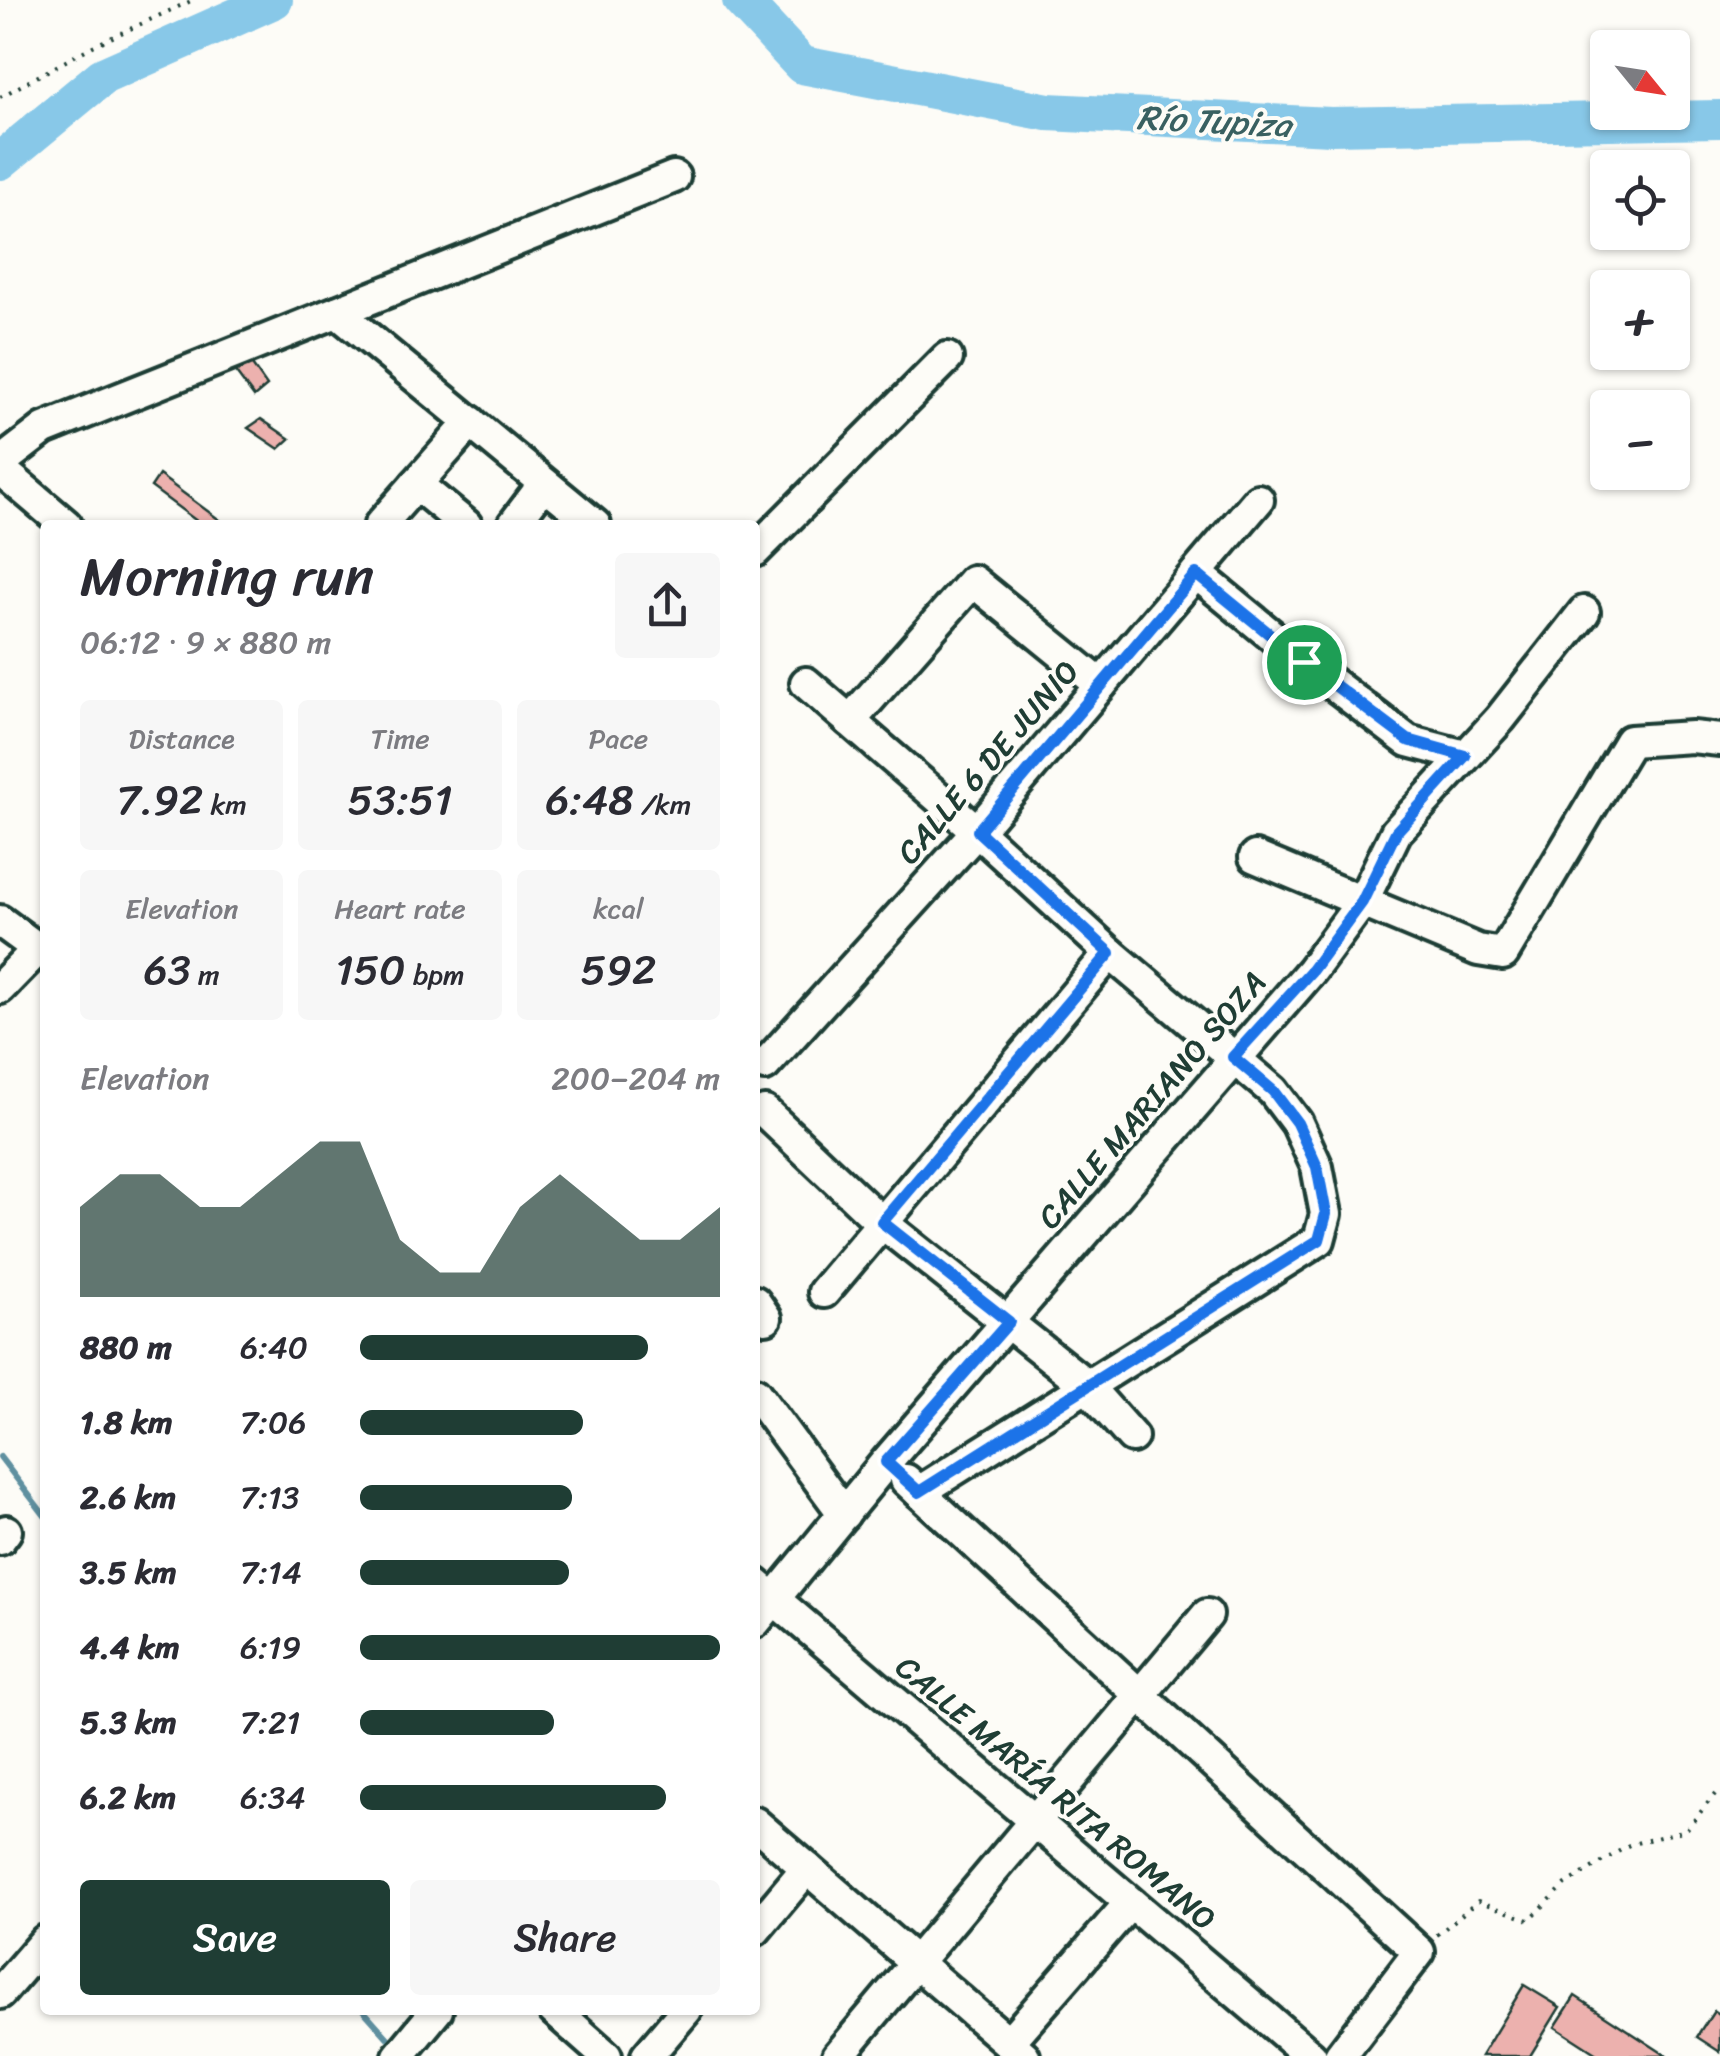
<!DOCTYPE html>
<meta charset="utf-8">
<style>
:root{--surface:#fff;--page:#f7f7f7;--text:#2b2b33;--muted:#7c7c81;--accent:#1f3d34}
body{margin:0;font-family:Sriracha,sans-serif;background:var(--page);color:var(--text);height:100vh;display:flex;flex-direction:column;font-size:38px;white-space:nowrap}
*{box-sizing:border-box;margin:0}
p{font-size:32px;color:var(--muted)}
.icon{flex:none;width:55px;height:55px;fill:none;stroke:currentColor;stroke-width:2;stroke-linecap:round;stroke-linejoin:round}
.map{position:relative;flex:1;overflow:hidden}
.details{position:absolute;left:40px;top:520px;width:720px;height:1495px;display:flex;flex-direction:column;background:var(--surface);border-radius:10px;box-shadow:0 2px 8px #0004}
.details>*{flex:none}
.needle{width:65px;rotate:120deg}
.buttons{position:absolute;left:1590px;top:30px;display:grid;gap:20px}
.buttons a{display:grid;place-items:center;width:100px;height:100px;border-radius:10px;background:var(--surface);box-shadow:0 2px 8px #0004;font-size:50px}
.pin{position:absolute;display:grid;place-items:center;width:85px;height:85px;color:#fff;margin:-42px;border:5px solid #fff;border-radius:50%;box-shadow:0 2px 10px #0007}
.round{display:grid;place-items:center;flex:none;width:105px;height:105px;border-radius:10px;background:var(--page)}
.summary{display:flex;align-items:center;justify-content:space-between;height:170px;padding:0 40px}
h1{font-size:55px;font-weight:600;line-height:75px}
.figures{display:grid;grid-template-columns:repeat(3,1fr);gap:15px;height:170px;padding:10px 40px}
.figures div{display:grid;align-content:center;border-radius:10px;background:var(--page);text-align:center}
.figures b{font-size:42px;font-weight:600}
.figures small{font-size:28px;font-weight:400}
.figures p{font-size:28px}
.chart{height:280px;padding:20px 40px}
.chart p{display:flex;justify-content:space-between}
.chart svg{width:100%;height:180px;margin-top:10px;fill:var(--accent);opacity:.7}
.action{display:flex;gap:20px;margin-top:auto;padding:20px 40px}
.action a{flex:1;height:115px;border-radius:10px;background:var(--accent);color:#fff;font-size:40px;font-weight:600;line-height:115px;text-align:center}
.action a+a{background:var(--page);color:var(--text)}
ul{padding:0 40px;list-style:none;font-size:32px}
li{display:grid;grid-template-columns:160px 120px 1fr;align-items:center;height:75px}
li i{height:25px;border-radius:12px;background:var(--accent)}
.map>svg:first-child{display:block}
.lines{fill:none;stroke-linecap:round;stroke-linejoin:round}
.stream{stroke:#5e90a0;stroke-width:6}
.river{stroke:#88c8e8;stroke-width:38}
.building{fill:#ecb1ae;stroke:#1f3d34;stroke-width:2.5}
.minor-casing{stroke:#1f3d34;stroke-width:38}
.path{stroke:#1f3d34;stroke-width:4;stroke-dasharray:2.5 8;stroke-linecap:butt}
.minor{stroke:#fdfcf7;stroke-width:30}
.route-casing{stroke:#fff;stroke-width:20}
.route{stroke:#1a73e8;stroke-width:12}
.labels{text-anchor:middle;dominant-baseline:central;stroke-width:8;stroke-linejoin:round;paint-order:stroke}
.street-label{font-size:32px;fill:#1f3d34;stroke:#fdfcf7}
.water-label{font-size:35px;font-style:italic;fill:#396061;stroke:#fdfcf7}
</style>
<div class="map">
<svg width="1720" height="2056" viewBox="0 0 1720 2056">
<rect width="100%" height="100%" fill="#fdfcf7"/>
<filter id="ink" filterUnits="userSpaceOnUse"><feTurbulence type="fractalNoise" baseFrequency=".01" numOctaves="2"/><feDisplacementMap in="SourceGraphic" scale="20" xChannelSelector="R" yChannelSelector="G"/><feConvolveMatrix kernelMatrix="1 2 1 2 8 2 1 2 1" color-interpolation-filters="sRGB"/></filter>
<g filter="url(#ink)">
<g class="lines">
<!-- stream -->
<g class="stream">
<polyline points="0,1457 45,1516"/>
<polyline points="363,2010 396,2047"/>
</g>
<!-- river -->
<g class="river">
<polyline points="741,0 802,65 1048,112 1331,126 1720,119"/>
<polyline points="0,161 103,76 274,0"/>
</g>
</g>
<!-- building -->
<g class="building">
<polygon points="248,359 267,386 254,397 234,370"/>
<polygon points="261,419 290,439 279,449 248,428"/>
<polygon points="159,475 225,524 202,525 151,487"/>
<polygon points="1524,1985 1560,2007 1530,2056 1481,2056"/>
<polygon points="1575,1996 1667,2056 1600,2056 1555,2027"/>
<polygon points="1714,2011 1720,2015 1720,2052 1697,2037"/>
</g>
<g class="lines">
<!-- minor casing -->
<g class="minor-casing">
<g id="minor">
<polyline points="337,312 595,525"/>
<polyline points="0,463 44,429 674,177"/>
<polyline points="0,469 66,525"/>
<polyline points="416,484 466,525"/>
<polyline points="380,525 471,422"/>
<polyline points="513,525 544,484"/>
<polyline points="755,551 947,358"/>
<polyline points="1196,573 1304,662 1408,741 1465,756"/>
<polyline points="806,683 977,831 1110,953 1273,1091 1297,1123 1317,1167 1326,1214 1319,1240 919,1492"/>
<polyline points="850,721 973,581 1101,685"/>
<polyline points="1255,857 1478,950 1503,954 1630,741 1692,737 1720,740"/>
<polyline points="0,921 45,954"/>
<polyline points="0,988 39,948"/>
<polyline points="765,1065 977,831 1258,500"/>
<polyline points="765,1112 881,1222 1085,1384 1132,1437"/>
<polyline points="824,1292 1110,953"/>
<polyline points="755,1302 766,1318"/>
<polyline points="755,1393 844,1514"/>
<polyline points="906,1480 1419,1952 1340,2056"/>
<polyline points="0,1539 6,1531"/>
<polyline points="755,1583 1311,2056"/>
<polyline points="755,1622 886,1462 1312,970 1362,902 1396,832 1500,719 1584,612"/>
<polyline points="755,1823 1024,2056"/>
<polyline points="755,1930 807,1868"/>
<polyline points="0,1993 45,1941"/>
<polyline points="554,2010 606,2056"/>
<polyline points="1009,2042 1130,1903"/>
<polyline points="399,2056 437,2010"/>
<polyline points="647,2056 686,2010"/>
<polyline points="838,2056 1207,1615"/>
</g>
</g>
<!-- path -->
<g class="path">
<polyline points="0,97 93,46 193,0"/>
<polyline points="1437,1935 1478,1901 1529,1920 1566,1884 1629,1845 1686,1830 1720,1788"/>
</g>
<!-- minor -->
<use href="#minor" class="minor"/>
</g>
</g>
<g class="lines" filter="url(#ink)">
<!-- route casing -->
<g class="route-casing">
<polygon id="route" points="1196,574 1304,662 1408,740 1465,756 1396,832 1362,902 1312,970 1233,1057 1273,1091 1297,1123 1317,1167 1326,1214 1319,1240 919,1492 886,1462 1009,1322 882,1222 1110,953 978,831"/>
</g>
<!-- route -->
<use href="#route" class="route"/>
</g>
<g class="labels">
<!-- street labels -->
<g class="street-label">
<text transform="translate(988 762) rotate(-49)">CALLE 6 DE JUNIO</text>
<text transform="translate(1152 1100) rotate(-49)">CALLE MARIANO SOZA</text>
<text transform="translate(1056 1793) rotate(40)">CALLE MARÍA RITA ROMANO</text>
</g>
<!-- water labels -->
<g class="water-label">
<text transform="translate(1214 121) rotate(3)">Río Tupiza</text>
</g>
</g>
</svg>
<div class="buttons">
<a><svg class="needle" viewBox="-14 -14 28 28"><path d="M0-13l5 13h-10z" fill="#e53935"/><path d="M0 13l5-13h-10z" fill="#7c7c81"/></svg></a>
<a><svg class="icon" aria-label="locate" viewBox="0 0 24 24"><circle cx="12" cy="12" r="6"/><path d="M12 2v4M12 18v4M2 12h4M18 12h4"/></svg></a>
<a>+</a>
<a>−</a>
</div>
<div class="pin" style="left:1304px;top:662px;background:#1e9e55"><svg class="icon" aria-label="arrive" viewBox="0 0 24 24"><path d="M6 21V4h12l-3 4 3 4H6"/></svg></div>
<section class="details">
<div class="summary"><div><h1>Morning run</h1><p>06:12 · 9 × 880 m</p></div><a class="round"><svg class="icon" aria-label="share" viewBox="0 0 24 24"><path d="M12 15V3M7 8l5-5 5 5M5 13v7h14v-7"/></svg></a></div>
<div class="figures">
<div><p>Distance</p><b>7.92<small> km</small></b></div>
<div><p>Time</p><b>53:51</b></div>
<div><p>Pace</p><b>6:48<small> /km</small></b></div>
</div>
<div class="figures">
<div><p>Elevation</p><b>63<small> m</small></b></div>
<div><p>Heart rate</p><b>150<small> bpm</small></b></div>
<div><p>kcal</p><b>592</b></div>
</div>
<div class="chart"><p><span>Elevation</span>200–204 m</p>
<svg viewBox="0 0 160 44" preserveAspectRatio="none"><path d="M0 44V22L10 14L20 14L30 22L40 22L50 14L60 6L70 6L80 30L90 38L100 38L110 22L120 14L130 22L140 30L150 30L160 22V44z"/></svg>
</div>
<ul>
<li><b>880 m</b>6:40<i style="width:80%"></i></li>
<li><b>1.8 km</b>7:06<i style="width:62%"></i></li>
<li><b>2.6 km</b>7:13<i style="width:59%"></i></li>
<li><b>3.5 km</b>7:14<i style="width:58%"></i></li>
<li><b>4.4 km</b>6:19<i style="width:100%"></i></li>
<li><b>5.3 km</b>7:21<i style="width:54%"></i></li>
<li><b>6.2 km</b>6:34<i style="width:85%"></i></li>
</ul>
<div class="action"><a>Save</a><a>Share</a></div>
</section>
</div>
